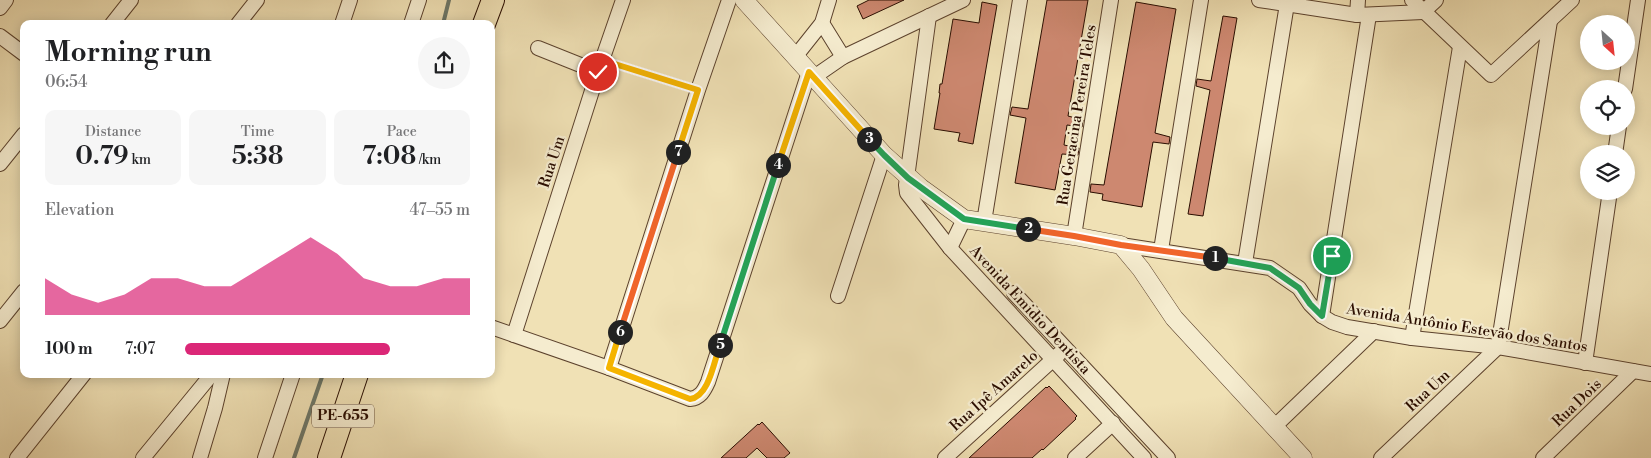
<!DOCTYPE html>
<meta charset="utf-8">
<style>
:root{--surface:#fff;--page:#f6f6f6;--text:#202124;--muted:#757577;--accent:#db2777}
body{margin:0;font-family:"Libre Bodoni",serif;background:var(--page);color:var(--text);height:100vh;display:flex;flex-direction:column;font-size:19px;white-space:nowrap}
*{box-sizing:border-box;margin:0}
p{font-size:16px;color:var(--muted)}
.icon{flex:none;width:28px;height:28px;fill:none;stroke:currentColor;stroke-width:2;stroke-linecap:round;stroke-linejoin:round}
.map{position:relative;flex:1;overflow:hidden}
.panel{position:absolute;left:20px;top:20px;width:475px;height:358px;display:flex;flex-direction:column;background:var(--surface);border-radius:10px;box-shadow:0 2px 12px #0003}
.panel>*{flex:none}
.needle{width:32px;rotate:153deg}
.controls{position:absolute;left:1580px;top:15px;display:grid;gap:10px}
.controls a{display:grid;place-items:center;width:55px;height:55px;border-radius:50%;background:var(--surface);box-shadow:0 2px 12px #0003;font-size:25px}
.pin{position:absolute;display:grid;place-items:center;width:42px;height:42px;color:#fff;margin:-21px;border:2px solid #fff;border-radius:50%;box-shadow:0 1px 5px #0007}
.km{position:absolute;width:25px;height:25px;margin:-12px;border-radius:50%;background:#222;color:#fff;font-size:14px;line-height:25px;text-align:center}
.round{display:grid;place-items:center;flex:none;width:52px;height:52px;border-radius:26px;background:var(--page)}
.headline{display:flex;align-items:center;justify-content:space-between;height:85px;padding:0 25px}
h1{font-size:28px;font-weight:600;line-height:38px}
.figures{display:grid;grid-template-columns:repeat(3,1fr);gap:8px;height:85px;padding:5px 25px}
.figures div{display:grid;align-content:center;border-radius:10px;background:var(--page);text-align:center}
.figures b{font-size:25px;font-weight:600}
.figures small{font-size:14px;font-weight:400}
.figures p{font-size:14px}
.chart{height:140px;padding:10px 25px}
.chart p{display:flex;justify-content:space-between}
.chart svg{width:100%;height:90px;margin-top:5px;fill:var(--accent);opacity:.7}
ul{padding:0 25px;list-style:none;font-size:16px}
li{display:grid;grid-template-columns:80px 60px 1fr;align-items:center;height:38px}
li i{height:12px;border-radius:6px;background:var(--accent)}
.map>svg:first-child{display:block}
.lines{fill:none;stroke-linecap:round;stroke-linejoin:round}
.stream{stroke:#6d7768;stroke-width:4}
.building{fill:#cd8870;stroke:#2a0d00}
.service-casing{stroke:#5c422d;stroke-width:9}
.minor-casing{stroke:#5c422d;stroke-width:16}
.tertiary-casing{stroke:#5c422d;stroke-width:19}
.primary-casing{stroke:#2a0d00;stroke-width:24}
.service{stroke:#f5eccf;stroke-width:7}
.minor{stroke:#f5eccf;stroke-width:14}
.tertiary{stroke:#f5eccf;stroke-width:18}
.primary{stroke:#f0e1b5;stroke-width:22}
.split-1-casing{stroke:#fff;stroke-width:10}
.split-2-casing{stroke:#fff;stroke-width:10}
.split-3-casing{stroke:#fff;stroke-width:10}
.split-4-casing{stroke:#fff;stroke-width:10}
.split-5-casing{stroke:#fff;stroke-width:10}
.split-6-casing{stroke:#fff;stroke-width:10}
.split-7-casing{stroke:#fff;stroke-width:10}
.split-8-casing{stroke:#fff;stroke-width:10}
.split-1{stroke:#22a559;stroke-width:6}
.split-2{stroke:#f0652b;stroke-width:6}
.split-3{stroke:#22a559;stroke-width:6}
.split-4{stroke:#f5b400;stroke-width:6}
.split-5{stroke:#22a559;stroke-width:6}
.split-6{stroke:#f5b400;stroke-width:6}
.split-7{stroke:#f0652b;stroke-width:6}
.split-8{stroke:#f5b400;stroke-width:6}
.labels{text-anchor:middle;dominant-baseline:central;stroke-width:4.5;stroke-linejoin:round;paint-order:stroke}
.shield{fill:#f5eccf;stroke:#67503e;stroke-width:1}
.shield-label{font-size:14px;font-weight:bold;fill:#2a0d00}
.street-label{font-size:15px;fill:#2a0d00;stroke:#f5eccf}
</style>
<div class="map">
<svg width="1651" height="458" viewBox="0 0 1651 458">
<rect width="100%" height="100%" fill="#f0e1b5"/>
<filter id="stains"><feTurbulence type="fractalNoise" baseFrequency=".004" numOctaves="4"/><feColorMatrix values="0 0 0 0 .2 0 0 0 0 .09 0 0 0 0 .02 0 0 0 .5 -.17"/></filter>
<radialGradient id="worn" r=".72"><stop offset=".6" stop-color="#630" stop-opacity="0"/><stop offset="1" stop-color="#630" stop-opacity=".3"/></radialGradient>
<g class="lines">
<!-- stream -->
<g class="stream">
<polyline points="443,24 449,0"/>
<polyline points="294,458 323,374"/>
</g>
</g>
<!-- building -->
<g class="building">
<polygon points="869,0 904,0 863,19 857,6"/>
<polygon points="1047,0 1088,0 1068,116 1083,120 1082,127 1067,125 1064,145 1079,148 1078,155 1062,154 1055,190 1015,183 1026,118 1010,115 1012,107 1028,109"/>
<polygon points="982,2 997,5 973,144 958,141 960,133 934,129 940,93 939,93 940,84 942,84 953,19 979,23"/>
<polygon points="1136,2 1176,9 1155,133 1170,137 1169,144 1153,142 1142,207 1102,200 1103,194 1090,192 1091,184 1104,185"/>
<polygon points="1223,16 1237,18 1203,216 1188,214 1210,90 1196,86 1197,79 1211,81"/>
<polygon points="1049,386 1077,416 1075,418 1076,419 1043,450 1042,449 1032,458 969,458 1046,387 1047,388"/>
<polygon points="762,422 790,453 784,458 767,458 757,448 746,458 721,458 758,424 759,425"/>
</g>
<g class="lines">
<!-- service casing -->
<g class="service-casing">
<polyline id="service" points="602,60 698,90"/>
</g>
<!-- minor casing -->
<g class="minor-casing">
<g id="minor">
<polyline points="1259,0 1357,15 1423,12 1436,0"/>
<polyline points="1412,0 1491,75 1572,0"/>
<polyline points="0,8 6,0"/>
<polyline points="1357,15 1358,0"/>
<polyline points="929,16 906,185 907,193 950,248 1144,458"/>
<polyline points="822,23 843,57"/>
<polyline points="112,24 131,0"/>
<polyline points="238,24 257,0"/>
<polyline points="342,24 350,0"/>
<polyline points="411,24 419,0"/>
<polyline points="0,36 24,54"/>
<polyline points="538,48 598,72"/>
<polyline points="795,57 822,23 829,0"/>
<polyline points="814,77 843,57 963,0"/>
<polyline points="1625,89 1638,0"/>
<polyline points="1615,154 1619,126"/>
<polyline points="0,164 24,134"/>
<polyline points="984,222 1020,0"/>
<polyline points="1074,236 1111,0"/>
<polyline points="1121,245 1270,268 1299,288 1310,304 1322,316 1332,322 1347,327 1412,338 1498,347 1651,374"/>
<polyline points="950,248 964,219"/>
<polyline points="1161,250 1201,0"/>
<polyline points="1245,263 1287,4"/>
<polyline points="1014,293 1168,458"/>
<polyline points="838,296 884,155"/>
<polyline points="1322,316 1369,15"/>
<polyline points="0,321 24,291"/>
<path d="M491,327L609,368L690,399C700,398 704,391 708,382L809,72"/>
<polyline points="514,335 598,72 623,0"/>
<polyline points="1412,338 1460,47"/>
<polyline points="1585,363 1610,191"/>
<polyline points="609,368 698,90 729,0"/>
<polyline points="1275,426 1374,331"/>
<polyline points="17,458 84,374"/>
<polyline points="143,458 212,374"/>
<polyline points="200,458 215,408 223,374"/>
<polyline points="265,458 293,374"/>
<polyline points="945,458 1059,354"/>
<polyline points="1075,458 1113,423"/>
<polyline points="1381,458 1498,347 1550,21"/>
<polyline points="1543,458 1633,371"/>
</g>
</g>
<!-- tertiary casing -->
<g class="tertiary-casing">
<polyline id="tertiary" points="744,0 884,155 921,188 964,219 1074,236 1121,245 1141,269 1174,318 1303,458"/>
</g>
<!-- primary casing -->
<g class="primary-casing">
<g id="primary">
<polyline points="484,24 493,0"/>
<polyline points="329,458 357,374"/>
</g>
</g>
<!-- service -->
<use href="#service" class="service"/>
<!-- minor -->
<use href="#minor" class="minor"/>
<!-- tertiary -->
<use href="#tertiary" class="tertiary"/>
<!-- primary -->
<use href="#primary" class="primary"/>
</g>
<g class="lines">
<!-- split-1 casing -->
<g class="split-1-casing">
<polyline id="split-1" points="1215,258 1270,268 1299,288 1310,304 1322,316 1332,256"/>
</g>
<!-- split-2 casing -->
<g class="split-2-casing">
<polyline id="split-2" points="1028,229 1074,236 1121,245 1215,258"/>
</g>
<!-- split-3 casing -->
<g class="split-3-casing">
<polyline id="split-3" points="869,139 884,155 908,178 964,219 1028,229"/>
</g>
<!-- split-4 casing -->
<g class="split-4-casing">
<polyline id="split-4" points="778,165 809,72 869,139"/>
</g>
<!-- split-5 casing -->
<g class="split-5-casing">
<polyline id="split-5" points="720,345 778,165"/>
</g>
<!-- split-6 casing -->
<g class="split-6-casing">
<path id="split-6" d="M620,332L609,368L690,399C709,397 714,361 720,345"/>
</g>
<!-- split-7 casing -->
<g class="split-7-casing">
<polyline id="split-7" points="620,332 678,152"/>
</g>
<!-- split-8 casing -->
<g class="split-8-casing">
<polyline id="split-8" points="598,72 602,60 698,90 678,152"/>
</g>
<!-- split-1 -->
<use href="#split-1" class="split-1"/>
<!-- split-2 -->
<use href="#split-2" class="split-2"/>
<!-- split-3 -->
<use href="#split-3" class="split-3"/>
<!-- split-4 -->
<use href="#split-4" class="split-4"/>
<!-- split-5 -->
<use href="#split-5" class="split-5"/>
<!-- split-6 -->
<use href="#split-6" class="split-6"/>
<!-- split-7 -->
<use href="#split-7" class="split-7"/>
<!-- split-8 -->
<use href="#split-8" class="split-8"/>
</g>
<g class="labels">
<!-- shield labels -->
<rect class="shield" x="312" y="404.5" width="62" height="23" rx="4"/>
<g class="shield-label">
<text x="343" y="416">PE-655</text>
</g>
<!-- street labels -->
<g class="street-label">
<text transform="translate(1077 115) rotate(-81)">Rua Geracina Pereira Teles</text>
<text transform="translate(552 162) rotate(-72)">Rua Um</text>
<text transform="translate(1030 310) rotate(47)">Avenida Emidio Dentista</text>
<text transform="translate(1467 328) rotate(9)">Avenida Antônio Estevão dos Santos</text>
<text transform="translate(994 391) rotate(-42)">Rua Ipê Amarelo</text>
<text transform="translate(1428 391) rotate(-43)">Rua Um</text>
<text transform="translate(1577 403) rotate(-44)">Rua Dois</text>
</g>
</g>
<rect width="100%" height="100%" filter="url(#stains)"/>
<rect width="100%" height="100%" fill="url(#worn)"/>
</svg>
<div class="controls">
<a><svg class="needle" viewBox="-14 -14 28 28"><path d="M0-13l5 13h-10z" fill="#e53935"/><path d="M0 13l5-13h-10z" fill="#757577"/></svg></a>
<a><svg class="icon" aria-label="locate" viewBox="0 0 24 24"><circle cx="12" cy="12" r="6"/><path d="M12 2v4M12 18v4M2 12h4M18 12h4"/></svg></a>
<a><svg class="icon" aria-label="layers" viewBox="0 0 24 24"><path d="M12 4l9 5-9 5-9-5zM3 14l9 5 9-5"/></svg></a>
</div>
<div class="pin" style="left:1332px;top:256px;background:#1e9e55"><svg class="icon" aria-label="arrive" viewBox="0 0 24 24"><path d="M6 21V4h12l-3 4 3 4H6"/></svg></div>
<div class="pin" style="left:598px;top:72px;background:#d93025"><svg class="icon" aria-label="check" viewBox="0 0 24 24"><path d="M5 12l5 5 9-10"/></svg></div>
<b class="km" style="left:1215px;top:258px">1</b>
<b class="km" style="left:1028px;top:229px">2</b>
<b class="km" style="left:869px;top:139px">3</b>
<b class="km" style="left:778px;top:165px">4</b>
<b class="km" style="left:720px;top:345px">5</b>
<b class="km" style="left:620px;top:332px">6</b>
<b class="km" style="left:678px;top:152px">7</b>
<section class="panel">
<div class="headline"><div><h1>Morning run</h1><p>06:54</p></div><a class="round"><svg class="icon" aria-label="share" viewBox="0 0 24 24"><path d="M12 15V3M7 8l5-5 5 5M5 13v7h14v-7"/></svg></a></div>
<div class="figures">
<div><p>Distance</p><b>0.79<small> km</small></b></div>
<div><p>Time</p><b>5:38</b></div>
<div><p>Pace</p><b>7:08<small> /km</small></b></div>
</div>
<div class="chart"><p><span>Elevation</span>47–55 m</p>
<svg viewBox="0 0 160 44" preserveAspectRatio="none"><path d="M0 44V26L10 34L20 38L30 34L40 26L50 26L60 30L70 30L80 22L90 14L100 6L110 14L120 26L130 30L140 30L150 26L160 26V44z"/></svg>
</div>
<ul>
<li><b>100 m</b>7:07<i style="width:72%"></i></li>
</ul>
</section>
</div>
